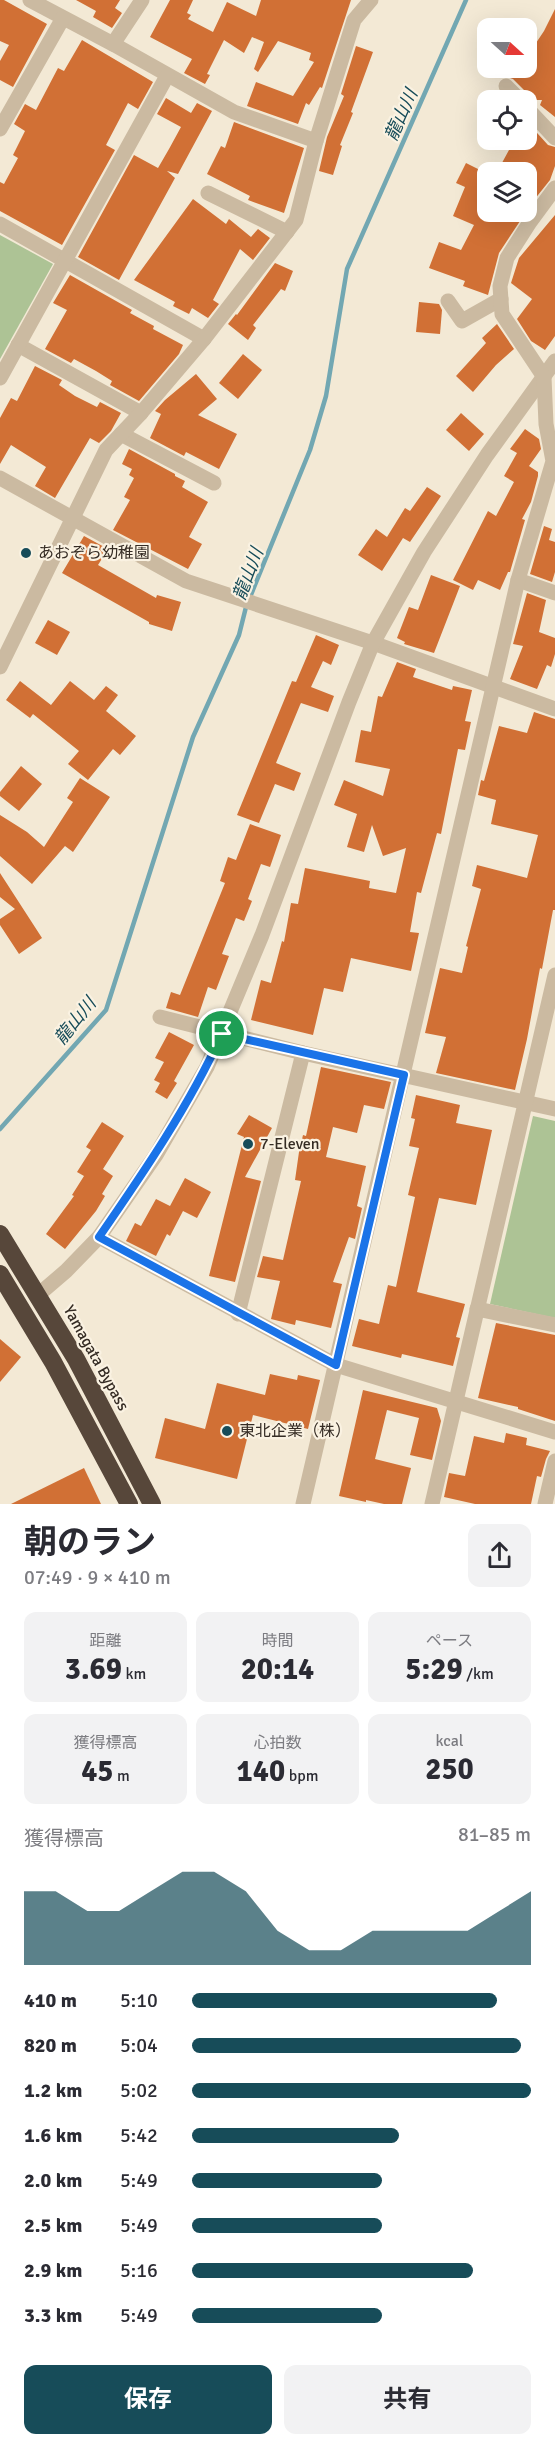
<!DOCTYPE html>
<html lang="ja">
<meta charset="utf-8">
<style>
:root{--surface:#fff;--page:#f2f2f3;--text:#2b2b33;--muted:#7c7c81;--accent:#174c59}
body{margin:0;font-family:Signika,"Noto Sans JP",sans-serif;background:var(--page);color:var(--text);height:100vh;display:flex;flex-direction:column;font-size:22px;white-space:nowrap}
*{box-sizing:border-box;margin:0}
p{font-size:20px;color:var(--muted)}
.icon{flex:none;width:33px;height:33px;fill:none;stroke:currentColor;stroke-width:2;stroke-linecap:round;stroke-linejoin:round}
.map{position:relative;height:1504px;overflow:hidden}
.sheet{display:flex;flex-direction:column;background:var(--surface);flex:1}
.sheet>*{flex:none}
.needle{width:39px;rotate:111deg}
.buttons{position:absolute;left:477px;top:18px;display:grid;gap:12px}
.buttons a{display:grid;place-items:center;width:60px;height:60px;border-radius:12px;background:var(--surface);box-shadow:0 6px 24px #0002;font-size:30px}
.pin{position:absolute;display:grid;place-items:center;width:51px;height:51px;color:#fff;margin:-26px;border:3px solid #fff;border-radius:50%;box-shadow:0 2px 6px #0007}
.round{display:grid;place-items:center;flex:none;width:63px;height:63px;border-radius:12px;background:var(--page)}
.summary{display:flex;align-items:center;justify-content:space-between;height:102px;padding:0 24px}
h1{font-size:33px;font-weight:700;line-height:45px}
.stats{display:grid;grid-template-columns:repeat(3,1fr);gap:9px;height:102px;padding:6px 24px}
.stats div{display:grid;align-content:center;border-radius:12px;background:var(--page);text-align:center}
.stats b{font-size:30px;font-weight:700}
.stats small{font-size:16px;font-weight:400}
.stats p{font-size:16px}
.chart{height:168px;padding:12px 24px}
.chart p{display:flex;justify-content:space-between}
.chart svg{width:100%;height:108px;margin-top:6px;fill:var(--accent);opacity:.7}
.action{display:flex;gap:12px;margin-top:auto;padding:12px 24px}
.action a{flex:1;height:69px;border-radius:12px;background:var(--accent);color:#fff;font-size:24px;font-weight:700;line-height:69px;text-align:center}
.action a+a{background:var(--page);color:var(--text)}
ul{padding:0 24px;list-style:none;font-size:20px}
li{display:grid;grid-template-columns:96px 72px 1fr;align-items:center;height:45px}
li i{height:15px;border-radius:8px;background:var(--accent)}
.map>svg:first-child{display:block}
.green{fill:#adc395}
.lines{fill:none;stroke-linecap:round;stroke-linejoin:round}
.stream{stroke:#72a7b2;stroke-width:4.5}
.building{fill:#d17035}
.minor{stroke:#cbbaa1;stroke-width:15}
.highway{stroke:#57473a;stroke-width:18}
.route-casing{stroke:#fff;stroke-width:12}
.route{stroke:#1a73e8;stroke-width:8}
.poi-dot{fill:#174c59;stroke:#faf2e2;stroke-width:2}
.labels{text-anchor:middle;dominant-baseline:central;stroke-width:4.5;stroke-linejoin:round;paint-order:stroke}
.poi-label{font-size:16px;fill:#352c24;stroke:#faf2e2;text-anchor:start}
.street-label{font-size:16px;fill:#352c24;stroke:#faf2e2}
.water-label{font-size:18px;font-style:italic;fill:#174c59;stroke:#faf2e2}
</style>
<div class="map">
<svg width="555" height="1504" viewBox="0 0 555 1504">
<rect width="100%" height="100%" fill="#f3e9d5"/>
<!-- green -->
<g class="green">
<polygon points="0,235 53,264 0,359"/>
<polygon points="533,1116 555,1121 555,1318 490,1304"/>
</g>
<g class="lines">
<!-- stream -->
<polyline class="stream" points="0,1129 106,1010 193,737 239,635 246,607 310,450 326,396 347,269 466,0"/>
</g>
<!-- building -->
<g class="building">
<polygon points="0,0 4,0 47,24 13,87 0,80 0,61 9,45 0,41"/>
<polygon points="76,0 120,0 115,8 122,13 112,28 93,17 96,11"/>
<polygon points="170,0 193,0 187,13 191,15 188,19 213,32 227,2 256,16 261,0 351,0 322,88 320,87 309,105 306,103 298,124 247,106 256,82 293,96 314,62 309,60 311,53 278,41 258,72 254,69 264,42 252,37 244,53 224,40 207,74 210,75 205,84 184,73 192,59 150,37"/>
<polygon points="555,9 555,117 540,105 542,100 534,100 513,79 504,76 512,68 526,68 526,58 544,31"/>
<polygon points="82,40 153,82 138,109 128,103 106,145 115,150 62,245 0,211 0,182 4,184 18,158 13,155 25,131 14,124 25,104 36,110 58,68 64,71"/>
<polygon points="356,46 373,52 351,112 353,113 340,145 342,146 333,175 319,171 327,137 344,96 341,94"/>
<polygon points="166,98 191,113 197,103 212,111 178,174 167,171 175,178 119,280 78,257 134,155 158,168 169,149 181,127 157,114"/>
<polygon points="234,122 304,148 284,213 248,200 250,196 207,174 221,146 225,148"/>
<polygon points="528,123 548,145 555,147 555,166 550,180 526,210 526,172 497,172 509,150 489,140 526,140"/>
<polygon points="466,163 488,174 488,212 496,212 506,216 508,212 526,212 499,253 488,295 463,286 465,281 429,268 439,242 461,250 474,225 453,216 465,187 456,183"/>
<polygon points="193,199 226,224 229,219 251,237 258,229 270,238 253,260 240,249 213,300 219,304 208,318 192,308 189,314 173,306 175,302 134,280"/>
<polygon points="555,215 555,336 545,350 531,341 517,319 532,299 511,283 519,258"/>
<polygon points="275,263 293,271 285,291 281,289 253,325 256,328 248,340 228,324 236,314 237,315"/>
<polygon points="70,275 132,310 130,313 154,326 153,329 183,345 179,354 139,401 110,385 112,381 96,371 74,359 71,363 45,349 67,310 53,303"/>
<polygon points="419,302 439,304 442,310 440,334 416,332"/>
<polygon points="497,324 514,349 496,365 473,392 456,376 486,343 482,338"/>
<polygon points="243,354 262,370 238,399 219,383"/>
<polygon points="35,366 62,380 59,385 75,396 97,407 100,402 121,413 111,431 99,443 90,438 55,498 35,486 46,467 11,445 0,464 0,418 11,398 17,401"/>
<polygon points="196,374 217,399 198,415 237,434 219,469 186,452 184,456 150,438 161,414 155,411 165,400"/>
<polygon points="461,413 484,434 469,451 446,430"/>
<polygon points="525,429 539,439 541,449 529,466 538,472 538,476 531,502 522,519 525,520 510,572 508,572 500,590 478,580 473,590 453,580 488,511 496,516 514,482 504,476 517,453 510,449"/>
<polygon points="129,449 175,474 175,476 185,481 182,487 208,502 189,537 202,544 188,569 113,530 130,500 124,497 134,478 129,475 132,469 122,464"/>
<polygon points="427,487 441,496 410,542 403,538 382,571 358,555 376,529 387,537 405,508 410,511"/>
<polygon points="544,526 552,529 549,540 555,542 555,572 552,582 530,574"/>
<polygon points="84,536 108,549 98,565 156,598 157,595 181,602 172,631 149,624 149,622 62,573"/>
<polygon points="431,575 460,586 434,653 404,644 405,642 397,638 409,607 418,610"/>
<polygon points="527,593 546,600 539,632 555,638 555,654 551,667 547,665 537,689 510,679 523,646 513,644"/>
<polygon points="48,620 70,632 57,655 35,643"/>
<polygon points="316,635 339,645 331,665 323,661 311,687 334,696 328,712 301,703 300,705 276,763 301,773 294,791 275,784 259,823 237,815 292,681 296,682"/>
<polygon points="397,662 416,669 413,677 452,690 453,686 472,690 465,721 471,722 465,750 458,749 441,834 437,833 421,893 417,892 410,932 419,933 411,971 351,958 343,992 324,988 313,1035 251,1020 261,980 271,983 282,941 284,942 291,903 298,904 305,868 370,881 369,888 396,893 406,848 383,856 372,825 364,852 347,847 357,814 334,805 344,780 383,796 390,769 355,762 361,730 371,732 378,696 382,697"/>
<polygon points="20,681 51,705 70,681 94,700 106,686 118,695 106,711 136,736 120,755 113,749 88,780 68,764 79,751 33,714 30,718 6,700"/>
<polygon points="534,712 555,719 555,910 553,910 542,969 540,968 527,1039 515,1090 436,1073 446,1037 425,1033 440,968 462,973 468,947 466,946 481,889 472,886 477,865 527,878 538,835 491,824 496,800 478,795 481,780 484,781 499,726 527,733"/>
<polygon points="21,766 42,784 19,811 0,796 0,792"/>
<polygon points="80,778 110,797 73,852 65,846 32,884 0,856 0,815 27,832 44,847 73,802 67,798"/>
<polygon points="250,824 281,835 270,867 261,864 248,899 252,901 244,921 236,918 222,954 229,956 216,990 208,987 198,1017 166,1008 171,992 180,995 225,883 220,881 228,857 236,860"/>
<polygon points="0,873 42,938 19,954 0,925 0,919 15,909 0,897"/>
<polygon points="169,1032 194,1045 174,1081 177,1083 167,1099 155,1092 160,1083 154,1080 164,1062 155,1058"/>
<polygon points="321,1067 391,1082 384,1109 364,1105 357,1133 333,1127 326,1157 366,1166 357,1206 362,1208 355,1239 349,1237 333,1282 342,1284 331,1328 296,1320 295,1325 271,1319 280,1281 257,1277 263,1256 283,1260 301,1181 295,1180 299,1152 303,1135 306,1136"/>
<polygon points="416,1095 460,1105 456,1123 492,1130 476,1205 439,1198 417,1292 465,1304 456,1337 460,1338 453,1366 402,1354 401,1358 352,1346 359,1319 379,1324 388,1285 396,1287 415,1197 408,1195 419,1148 409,1146 415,1119 411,1118"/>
<polygon points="249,1115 272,1128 245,1177 261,1181 235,1282 209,1276 244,1137 237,1134"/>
<polygon points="102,1122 124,1136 103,1169 113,1176 102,1194 105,1196 96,1211 65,1249 46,1234 74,1196 72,1195 84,1176 77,1172 91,1150 86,1147"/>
<polygon points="185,1178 211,1192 197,1218 183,1211 170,1236 167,1234 156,1256 126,1241 135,1223 141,1226 156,1199 170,1206"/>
<polygon points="496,1323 555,1335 555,1421 518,1409 518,1407 478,1398"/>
<polygon points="0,1339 21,1357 0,1382"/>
<polygon points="270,1374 297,1380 298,1375 320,1380 308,1429 253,1415 237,1479 155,1458 165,1418 205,1429 217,1383 265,1395"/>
<polygon points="363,1390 437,1408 441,1421 432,1460 410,1455 419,1418 387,1410 375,1459 411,1468 402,1504 384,1504 366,1500 366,1502 339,1496"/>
<polygon points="506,1433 527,1438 526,1445 550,1451 546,1459 541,1477 537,1476 531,1504 475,1504 444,1497 449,1473 465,1476 474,1436 504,1443"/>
<polygon points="84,1468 101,1504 11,1504"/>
</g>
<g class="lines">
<!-- minor -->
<g class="minor">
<polyline points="30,0 113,44"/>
<polyline points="142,0 113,44 234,112 316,141"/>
<polyline points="506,86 520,100"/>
<polyline points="526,107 555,138"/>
<polyline points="0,129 63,18"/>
<polyline points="208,193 287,232"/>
<polyline points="0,224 204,339"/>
<polyline points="448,301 462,321 501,299"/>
<polyline points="18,345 141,413"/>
<polyline points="0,378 167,76"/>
<polyline points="121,434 214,483"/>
<polyline points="0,478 186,581 373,643 555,709"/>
<polyline points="518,580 555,593"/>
<polyline points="0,667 106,450 141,413 204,339 296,220 316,141 354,20 371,0"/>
<polyline points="160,1017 303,1053 555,1109"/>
<polyline points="99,1237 336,1365 555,1432"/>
<polyline points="38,1295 66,1271 99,1237 156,1155 207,1067 262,935 349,702 373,643 424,552 487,455 555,361"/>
<polyline points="477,1309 555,1325"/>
<polyline points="238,1314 303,1053"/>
<polyline points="303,1504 518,580 553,461 546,424 544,377 502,314 500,286 507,258 530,222 555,188"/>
<polyline points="432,1504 555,975"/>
<polyline points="545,1504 555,1461"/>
</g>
<!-- highway -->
<g class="highway">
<polyline points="0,1234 76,1359 152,1504"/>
<polyline points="0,1274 53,1362 129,1504"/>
</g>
</g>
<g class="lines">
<!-- route casing -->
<g class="route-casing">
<path id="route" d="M222,1034L404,1075L336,1365L99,1237C144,1172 189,1106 222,1034Z"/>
</g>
<!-- route -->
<use href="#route" class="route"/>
</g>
<!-- markers -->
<g class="poi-dot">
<circle cx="26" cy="553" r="6"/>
<circle cx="248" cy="1144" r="6"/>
<circle cx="227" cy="1431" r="6"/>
</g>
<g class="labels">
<!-- poi labels -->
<g class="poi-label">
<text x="38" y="553">あおぞら幼稚園</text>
<text x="260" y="1144">7-Eleven</text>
<text x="239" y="1431">東北企業（株）</text>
</g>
<!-- street labels -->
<g class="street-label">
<text transform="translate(96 1358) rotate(61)">Yamagata Bypass</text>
</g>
<!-- water labels -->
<g class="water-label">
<text transform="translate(401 115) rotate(-66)">龍山川</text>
<text transform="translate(248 574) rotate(-69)">龍山川</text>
<text transform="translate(75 1021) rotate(-51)">龍山川</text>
</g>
</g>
</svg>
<div class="buttons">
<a><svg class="needle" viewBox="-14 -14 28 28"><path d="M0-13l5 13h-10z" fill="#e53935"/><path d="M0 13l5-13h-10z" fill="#7c7c81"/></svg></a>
<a><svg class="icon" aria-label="locate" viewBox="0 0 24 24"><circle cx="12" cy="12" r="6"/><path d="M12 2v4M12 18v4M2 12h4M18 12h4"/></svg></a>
<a><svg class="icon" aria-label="layers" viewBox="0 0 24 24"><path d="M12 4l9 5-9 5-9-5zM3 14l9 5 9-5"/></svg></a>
</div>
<div class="pin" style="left:222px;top:1034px;background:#1e9e55"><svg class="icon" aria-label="arrive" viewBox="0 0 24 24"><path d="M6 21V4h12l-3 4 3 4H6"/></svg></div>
</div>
<section class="sheet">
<div class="summary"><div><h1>朝のラン</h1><p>07:49 · 9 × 410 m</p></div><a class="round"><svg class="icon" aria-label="share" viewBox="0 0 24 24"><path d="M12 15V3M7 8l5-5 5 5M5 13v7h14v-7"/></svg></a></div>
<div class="stats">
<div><p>距離</p><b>3.69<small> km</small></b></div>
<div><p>時間</p><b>20:14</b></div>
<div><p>ペース</p><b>5:29<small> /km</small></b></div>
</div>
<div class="stats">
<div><p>獲得標高</p><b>45<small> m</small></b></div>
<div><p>心拍数</p><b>140<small> bpm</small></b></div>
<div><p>kcal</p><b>250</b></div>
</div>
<div class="chart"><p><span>獲得標高</span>81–85 m</p>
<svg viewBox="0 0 160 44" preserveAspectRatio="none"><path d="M0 44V14L10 14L20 22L30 22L40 14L50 6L60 6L70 14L80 30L90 38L100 38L110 30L120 30L130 30L140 30L150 22L160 14V44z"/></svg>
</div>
<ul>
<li><b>410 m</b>5:10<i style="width:90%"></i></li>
<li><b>820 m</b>5:04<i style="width:97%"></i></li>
<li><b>1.2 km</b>5:02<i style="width:100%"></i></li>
<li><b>1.6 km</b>5:42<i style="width:61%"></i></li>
<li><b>2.0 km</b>5:49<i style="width:56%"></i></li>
<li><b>2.5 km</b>5:49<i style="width:56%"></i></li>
<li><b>2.9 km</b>5:16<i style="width:83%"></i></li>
<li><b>3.3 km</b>5:49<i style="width:56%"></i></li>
</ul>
<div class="action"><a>保存</a><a>共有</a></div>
</section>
